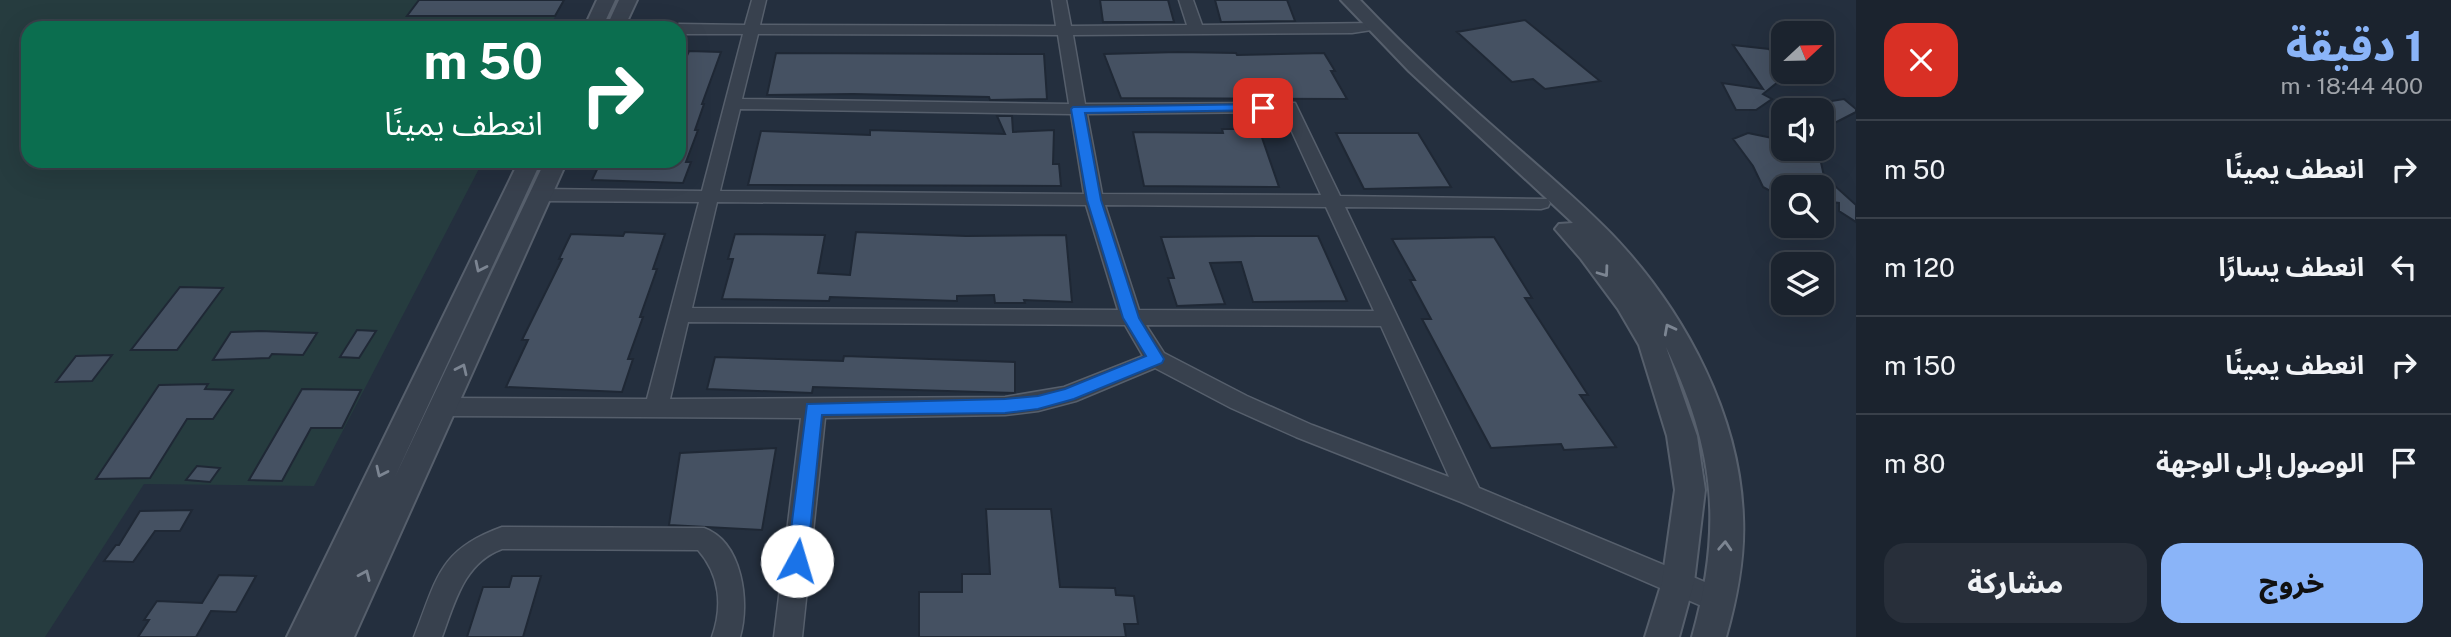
<!DOCTYPE html>
<html lang="ar">
<head>
<meta charset="utf-8">
<style>
	body { margin:0; font-family:"Public Sans","Noto Sans Arabic",sans-serif; background:#282f3a; color:#f1f3f6; direction:rtl; height:100vh; display:flex; flex-direction:column; font-size:26px; white-space:nowrap }
	* { box-sizing:border-box; margin:0 }
	p { font-size:23px; color:#a0a4aa }
	.icon { flex:none; width:38px; height:38px; fill:none; stroke:currentColor; stroke-width:2; stroke-linecap:round; stroke-linejoin:round }
	.map { position:relative; flex:1; overflow:hidden; direction:ltr }
	.drawer { display:flex; flex-direction:column; background:#1b232e; width:595px }
	.drawer>* { flex:none }
	.top-card { position:absolute; left:21px; top:21px; width:665px; height:147px; border-radius:21px; box-shadow:0 7px 28px #0002,0 0 0 2px #39404a; direction:rtl; background:#0b6e4f; color:#fff; overflow:hidden }
	.needle { width:46px; rotate:68deg }
	.fabs { position:absolute; left:1771px; top:21px; display:grid; gap:14px }
	.fabs a { display:grid; place-items:center; width:63px; height:63px; border-radius:14px; background:#1b232e; box-shadow:0 7px 28px #0002,0 0 0 2px #39404a; font-size:35px }
	.pin { position:absolute; display:grid; place-items:center; width:60px; height:60px; color:#fff; margin:-30px; border-radius:14px; box-shadow:0 4px 10px #0006 }
	.me { position:absolute; width:77px; margin:-38px; rotate:6deg; stroke-linejoin:round; filter:drop-shadow(0 0 5px #0008) }
	.turn { display:flex; align-items:center; gap:24px; height:147px; padding:0 28px; font-size:32px }
	.turn .icon { width:91px; height:91px; stroke-width:2.5 }
	.turn b { display:block; font-size:49px; line-height:60px }
	.round { display:grid; place-items:center; flex:none; width:74px; height:74px; border-radius:21px; background:#282f3a }
	.overview { display:flex; align-items:center; justify-content:space-between; height:119px; padding:0 28px }
	h1 { font-size:42px; font-weight:800; line-height:52px; color:#8ab4f8 }
	.action { display:flex; gap:14px; margin-top:auto; padding:14px 28px }
	.action a { flex:1; height:80px; border-radius:21px; background:#8ab4f8; color:#111; font-size:28px; font-weight:800; line-height:80px; text-align:center }
	.action a+a { background:#282f3a; color:#f1f3f6 }
	ul { padding:0; list-style:none }
	li { display:flex; align-items:center; gap:21px; height:98px; padding:0 28px; border-top:2px solid #39404a }
	li div { flex:1 }
	li b { display:block; font-size:26px }
	li em { font-style:normal }
	main { display:flex; flex:1; min-height:0 }
	.map>svg:first-child { display:block }
</style>
</head>
<body>
<main>
<section class="drawer">
<div class="overview"><div><h1>1 دقيقة</h1><p>400 m · 18:44</p></div><a class="round" style="background:#d93025;color:#fff"><svg class="icon" aria-label="close" viewBox="0 0 24 24"><path d="M6 6l12 12M18 6L6 18"/></svg></a></div>
<ul>
<li><svg class="icon" aria-label="right" viewBox="0 0 24 24"><path d="M7 20v-9h11M14 6l5 5-5 5"/></svg><div><b>انعطف يمينًا</b></div><em>50 m</em></li>
<li><svg class="icon" aria-label="left" viewBox="0 0 24 24"><path d="M17 20v-9H6M10 6l-5 5 5 5"/></svg><div><b>انعطف يسارًا</b></div><em>120 m</em></li>
<li><svg class="icon" aria-label="right" viewBox="0 0 24 24"><path d="M7 20v-9h11M14 6l5 5-5 5"/></svg><div><b>انعطف يمينًا</b></div><em>150 m</em></li>
<li><svg class="icon" aria-label="arrive" viewBox="0 0 24 24"><path d="M6 21V4h12l-3 4 3 4H6"/></svg><div><b>الوصول إلى الوجهة</b></div><em>80 m</em></li>
</ul>
<div class="action"><a>خروج</a><a>مشاركة</a></div>
</section>
<div class="map">
<svg width="1856" height="637" viewBox="0 0 1856 637">
	<rect width="100%" height="100%" fill="#242f3e"/>
	<path fill="#263c3f" d="M0,0h564l-15,28h-521v133h455l-169,325 -170,-2 -99,153h-45z"/>
	<path fill="#455162" stroke="#1f2835" stroke-width="2" d="M419,0h145l-9,16h-148z
		M1100,0h68l6,22h-71z
		M1215,0h72l8,21 -74,1z
		M1525,20l75,61 -55,8 -12,-10 -21,3 -55,-50z
		M1733,45l36,4 5,8 9,2v19l-20,16 9,5 -16,11h-20l-14,-27 41,6z
		M689,51l32,1 -19,52h2l-9,26h3l-12,32h5l-8,21 -91,-3 9,-19 78,1v-88z
		M1178,52l58,1 1,2 87,-2 11,18h-4l16,28 -226,-1 -17,-44z
		M776,53l268,1 3,45 -57,1 -1,-3 -136,-3 -86,1z
		M1844,99l12,10v3l-31,16v-26z
		M997,116h15l1,16 41,-2 -1,34h6l2,22 -313,-1 13,-54 109,4v-5l135,4z
		M1222,129h37l20,58 -135,-1 -11,-54 90,1z
		M1336,133h82l33,54 -87,2z
		M1748,133l29,6 6,3v7h35l6,27 32,29v17l-17,-11v-8l-17,-2v-14h-39v11l-20,-11 -10,-21 -20,-27z
		M625,232l40,2 -12,35h4l-17,48h3l-15,42h5l-11,33 -116,-5 22,-47h-6l40,-81h-3l12,-25 52,2z
		M856,232l110,4 100,-1 6,67 -48,-2 1,3h-30l-1,-8 -37,1v5l-127,-4 -1,4 -107,-2 11,-40h-5l7,-25 90,1 -7,38 32,2z
		M1258,236h60l29,65 -94,1 -12,-40 -31,1 15,41 -48,2 -9,-28h6l-13,-41z
		M1494,237l38,61h-7l63,97h-8l36,52 -52,3 -3,-6 -70,4 -69,-129h9l-21,-39h5l-23,-41z
		M180,287l43,1 -46,62h-46z
		M357,330l19,1 -17,27 -19,-1z
		M260,331l26,1 31,1 -14,22 -31,-1 -3,4 -56,2 18,-28z
		M112,355l-20,26 -36,1 20,-26z
		M844,356l171,6v31l-202,-6 -1,6 -105,-4 8,-32 128,4z
		M208,384l-3,5 28,1 -20,29h-26l-37,59 -54,1 63,-94z
		M302,389l59,1 -19,38h-31l-29,53 -33,-1z
		M776,448l-14,82 -93,-5 11,-72z
		M197,466l23,2 -10,14 -24,-2z
		M986,509h65l9,78 55,1 1,7 18,1 4,28h-14l2,13h-207v-45h43v-18h28z
		M192,510l-12,21h-25l-22,31 -29,-1 12,-16h3l21,-34z
		M219,575l37,1 -20,36 -25,-1 -15,26h-58l11,-17h-5l13,-19 45,2z
		M512,576h29l-18,61h-56l16,-50h26z"/>
	<g fill="none" stroke-linecap="round" stroke-linejoin="round">
		<g stroke="#565f6c" stroke-width="3">
			<path id="minor" d="M752,0h14l-6,25 296,1 -4,-26h14l5,26 116,-1 -8,-25h14l9,25 176,-2 3,3 -3,3 -26,4 -279,2 12,69 210,-1 45,93 208,3 2,4 -2,4 -7,2 -196,-2 134,281 250,104 4,9 -4,9 -9,3 -9,-3 -250,-108 -165,-65 -65,-29 -76,-40 -79,33 -38,10 -33,4 -180,3 -23,219h-28l27,-219 -356,-2 -8,-3 -3,-6 3,-6 8,-3 202,1 52,-197 -158,-1 -9,-6 9,-6 161,2 41,-157h-64v-6h-7l7,-4 66,1zM758,34l300,1 11,69 -327,-5zM740,109l331,5 13,80 -364,-3zM1283,112l38,83 -219,-1 -15,-80zM717,202l369,3 32,105 -426,-2zM1105,205l221,2 48,104 -235,-1zM688,322l437,3 18,31 -79,31 -59,10 -335,2zM1146,325l235,1 68,151 -137,-52 -65,-29 -83,-43z
				M502,527l202,1c39,14 46,75 36,109h-28c11,-31 8,-62 -14,-87l-196,-1c-38,14 -47,53 -60,88h-28c23,-58 24,-87 88,-110z"/>
		</g>
		<g stroke="#565f6c" stroke-width="4">
			<path id="tertiary" d="M597,0h18l-13,28h-18z
				M619,0h18l-13,28h-18z
				M1341,0h19c51,54 106,103 162,152 33,29 67,58 97,90 67,73 121,174 124,275 2,40 -6,81 -17,120h-34c31,-109 23,-188 -26,-290l31,89 8,54 -11,92 -15,55h-34l17,-55 13,-92 -8,-54 -28,-91 -21,-36 -37,-50 -26,-30 4,-5 14,-1 -164,-152z
				M519,161h22l-147,318 151,-318h22l-213,476h-67z"/>
		</g>
		<use href="#minor" fill="#38414e" fill-rule="evenodd"/>
		<use href="#tertiary" fill="#38414e" fill-rule="evenodd"/>
	</g>
	<defs><path id="oneway-chevron" d="M-2-3.5L2.5 0L-2 3.5" fill="none" stroke-width="1.6" stroke-linecap="round" stroke-linejoin="round" transform="scale(1.75)"/></defs>
	<g stroke="#7c8592">
		<use href="#oneway-chevron" transform="translate(480 267) rotate(116)"/>
		<use href="#oneway-chevron" transform="translate(1604 272) rotate(54)"/>
		<use href="#oneway-chevron" transform="translate(1669 329) rotate(-118)"/>
		<use href="#oneway-chevron" transform="translate(462 369) rotate(-65)"/>
		<use href="#oneway-chevron" transform="translate(381 472) rotate(115)"/>
		<use href="#oneway-chevron" transform="translate(1725 546) rotate(-87)"/>
		<use href="#oneway-chevron" transform="translate(365 575) rotate(-66)"/>
	</g>
	<path fill="#1a73e8" stroke="#114b97" stroke-width="2" d="M1263,104l6,4 -2,2 -182,3 16,87 38,118 25,41 -2,4 -88,36 -36,10 -33,4 -183,2 -15,146 -3,6 -7,2 -7,-2 -3,-6 20,-157 198,-5 33,-3 27,-7 81,-33 -23,-38 -36,-118 -16,-91 2,-2z"/>
</svg>
<div class="fabs">
<a><svg class="needle" viewBox="-14 -14 28 28"><path d="M0-13l5 13h-10z" fill="#e53935"/><path d="M0 13l5-13h-10z" fill="#a0a4aa"/></svg></a>
<a><svg class="icon" aria-label="sound" viewBox="0 0 24 24"><path d="M4 9h4l5-4v14l-5-4H4zM17 9q2 3 0 6"/></svg></a>
<a><svg class="icon" aria-label="search" viewBox="0 0 24 24"><circle cx="10" cy="10" r="6"/><path d="M15 15l6 6"/></svg></a>
<a><svg class="icon" aria-label="layers" viewBox="0 0 24 24"><path d="M12 4l9 5-9 5-9-5zM3 14l9 5 9-5"/></svg></a>
</div>
<div class="pin" style="left:1263px;top:108px;background:#d93025"><svg class="icon" aria-label="arrive" viewBox="0 0 24 24"><path d="M6 21V4h12l-3 4 3 4H6"/></svg></div>
<svg class="me" style="left:797px;top:561px" viewBox="-20 -20 40 40"><circle r="19" fill="#fff"/><path d="M0-13L10 11 0 6-10 11z" fill="#1a73e8"/></svg>
<div class="top-card">
<div class="turn"><svg class="icon" aria-label="right" viewBox="0 0 24 24"><path d="M7 20v-9h11M14 6l5 5-5 5"/></svg><div><b>50 m</b>انعطف يمينًا</div></div>
</div>
</div>
</main>
</body>
</html>
